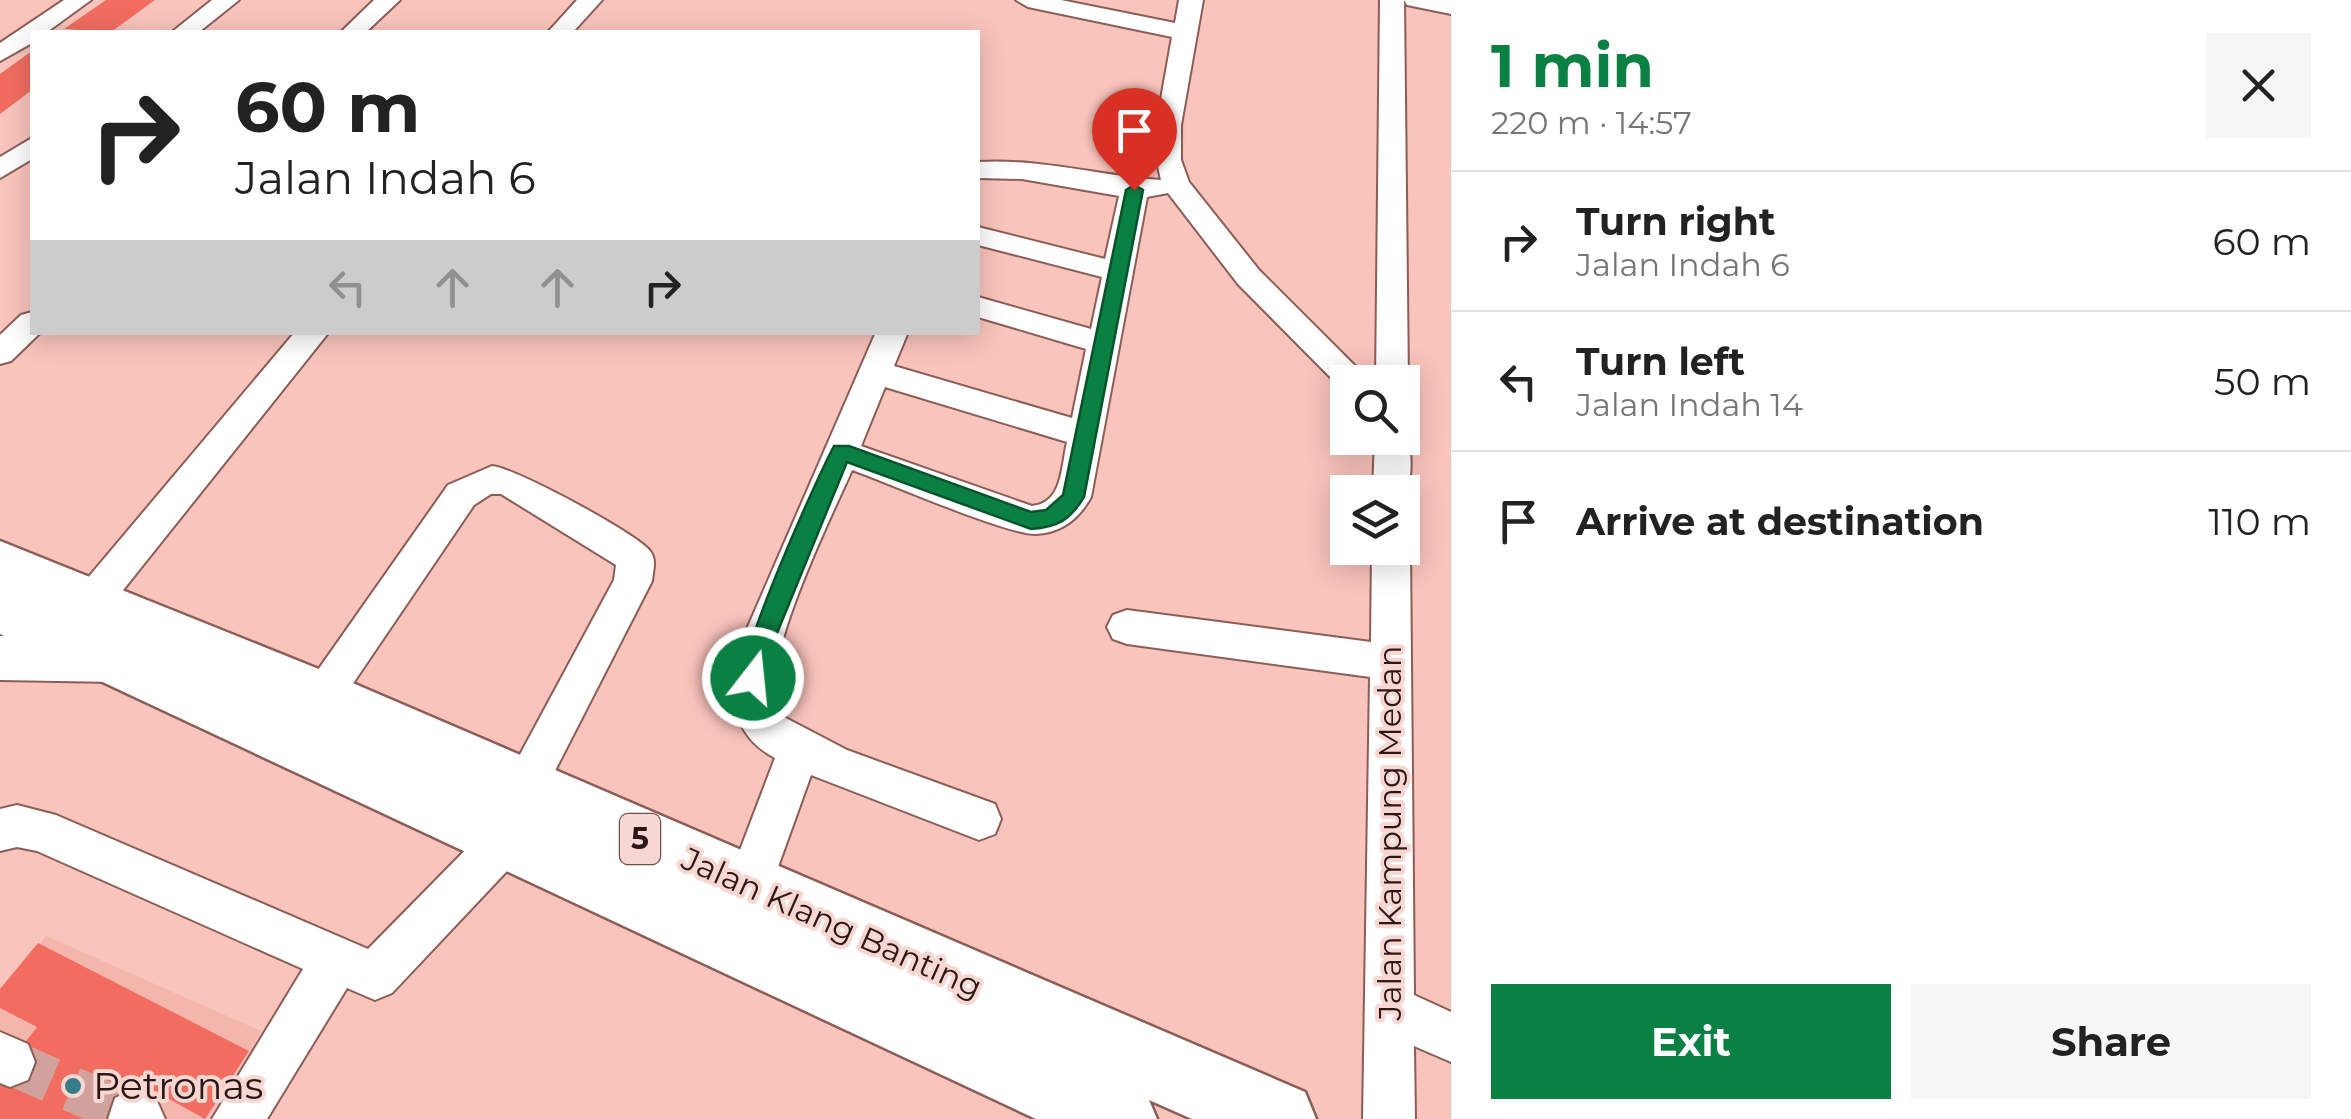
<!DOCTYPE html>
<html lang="en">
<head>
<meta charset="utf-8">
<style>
	body { margin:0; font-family:Montserrat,sans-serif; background:#f6f6f6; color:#222; height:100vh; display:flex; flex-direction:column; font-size:38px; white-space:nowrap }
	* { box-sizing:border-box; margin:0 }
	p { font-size:32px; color:#767676 }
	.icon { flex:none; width:55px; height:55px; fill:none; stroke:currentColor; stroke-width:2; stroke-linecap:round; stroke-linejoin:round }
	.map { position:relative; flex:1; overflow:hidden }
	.panel { display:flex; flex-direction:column; background:#fff; width:900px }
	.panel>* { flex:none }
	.top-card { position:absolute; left:30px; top:30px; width:950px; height:305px; border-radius:0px; box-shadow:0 5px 25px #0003; background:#fff; color:#222; overflow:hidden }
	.buttons { position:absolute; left:1330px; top:365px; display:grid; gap:20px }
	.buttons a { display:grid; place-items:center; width:90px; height:90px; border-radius:0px; background:#fff; box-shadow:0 5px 25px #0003; font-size:50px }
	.pin { position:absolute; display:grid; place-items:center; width:85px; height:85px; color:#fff; margin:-102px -42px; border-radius:50% 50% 50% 0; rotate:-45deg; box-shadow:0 0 10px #0007 }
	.pin .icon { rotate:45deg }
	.me { position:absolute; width:110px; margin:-55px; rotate:16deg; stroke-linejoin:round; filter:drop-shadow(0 0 8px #0008) }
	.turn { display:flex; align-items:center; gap:35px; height:210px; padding:0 40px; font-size:45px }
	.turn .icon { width:130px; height:130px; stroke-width:2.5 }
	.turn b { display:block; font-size:70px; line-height:85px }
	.lanes { display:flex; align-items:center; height:95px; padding:0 40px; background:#0003; justify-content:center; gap:50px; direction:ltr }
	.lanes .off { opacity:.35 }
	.round { display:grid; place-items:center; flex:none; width:105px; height:105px; border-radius:0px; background:#f6f6f6 }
	.head { display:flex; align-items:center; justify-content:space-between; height:170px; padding:0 40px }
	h1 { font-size:60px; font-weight:700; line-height:75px; color:#0b8043 }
	.cta { display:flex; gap:20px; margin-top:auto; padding:20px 40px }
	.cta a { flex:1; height:115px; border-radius:0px; background:#0b8043; color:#fff; font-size:40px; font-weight:700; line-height:115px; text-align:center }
	.cta a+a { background:#f6f6f6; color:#222 }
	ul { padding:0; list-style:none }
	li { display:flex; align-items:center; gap:30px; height:140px; padding:0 40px; border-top:2px solid #e0e0e0 }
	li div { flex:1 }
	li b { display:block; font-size:38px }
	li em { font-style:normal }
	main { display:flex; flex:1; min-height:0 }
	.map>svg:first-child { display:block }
</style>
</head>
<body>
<main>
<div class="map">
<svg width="1451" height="1119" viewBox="0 0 1451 1119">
	<rect width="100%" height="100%" fill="#f9c4bc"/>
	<path fill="#f2b6ad" d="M46,936l215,95 -54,88h-207v-123z"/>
	<path fill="#f26d60" d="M106,0h49l-44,32 -47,-3z
		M32,51v39l-32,24v-40z
		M38,943l211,108 -44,68 -54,-30 -20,30h-131v-44l37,-48 -37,-19v-19z"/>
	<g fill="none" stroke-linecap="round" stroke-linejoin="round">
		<path stroke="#d0a29b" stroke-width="45" stroke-dasharray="45 22" stroke-linecap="butt" d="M10,1062l123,54"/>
		<g stroke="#8b5d56" stroke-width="4">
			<path id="minor" d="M64,0h27l-44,32h-15v11l-32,18v-18z
				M212,0h27l-40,32h-27z
				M374,0h26l-34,32h-25z
				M577,0h25l-29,32h-25z
				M1016,0h45l114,23 4,-23h24l-22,125v35l8,22 70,88 112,112h-23v9l-5,-1 -105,-106 -70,-91 -21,4 -56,300c-12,22 -30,36 -55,37 -29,1 -149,-52 -184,-64 -19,44 -101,206 -72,245l67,35 148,54 6,15 -6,15 -16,6 -168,-65 -46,128 -16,7 -16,-7 -7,-16 49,-129c-50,-27 -45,-72 -32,-120l133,-306h32l-14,34 178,52 14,-69 -108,-32v-20l113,32 11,-52 -124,-32v-18l127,32 14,-63 -97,-17 -44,-1v-16c60,-4 122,14 183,18l-8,-36 19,-107 -144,-30zM885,387l182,55c-6,25 -4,61 -35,64l-171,-60z
				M1380,0h71v14l-44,-9 -3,-5 4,382 -6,9v-9h-26z
				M32,138v21l-32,19v-21z
				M32,312v20h9l-30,29 -11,3v-29l21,-20z
				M295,332h34l-225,282 -14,5 -14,-5 -5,-11 5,-11z
				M1402,428c12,16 11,58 0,74v-10h-29l2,-54h27z
				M492,466c21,1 146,68 158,85 7,9 3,19 2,30l-113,221 -15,6 -15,-6 -7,-14 112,-208 2,-15 -115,-71h-10l-17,11 -139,205 -15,5 -15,-5 -6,-13 149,-212z
				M1402,537l8,11 4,447 37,17v50l-37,-16 1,73h-52l7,-442 -243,-33 -14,-5 -6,-12 6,-12 14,-5 244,32 1,-94h30z
				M17,805l39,10 312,134 124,-126 16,-7 16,7 6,15 -6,15 -132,140 -17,7 -28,-12 -80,131h-55l91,-150 -266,-118 -20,-4 -17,4v-42z
				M0,1032l28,12 7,18 -7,18 -18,7 -10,-4z
				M133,1090l24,11 8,18h-57l7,-21z"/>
		</g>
		<g stroke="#8b5d56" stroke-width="4">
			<path id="major" d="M0,636l114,2 18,6 7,16 -7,16 -18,6 -114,-2z"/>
		</g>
		<g stroke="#8b5d56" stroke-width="5">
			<path id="highway" d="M0,541l341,137 964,414 11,27h-124l-43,-19 8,19h-121l-1036,-485z"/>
		</g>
		<use href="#minor" fill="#fff" fill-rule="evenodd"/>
		<use href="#major" fill="#fff" fill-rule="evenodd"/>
		<use href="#highway" fill="#fff" fill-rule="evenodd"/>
	</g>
	<path fill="#0b8043" stroke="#07532c" stroke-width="2.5" d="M1134,185l9,5 -59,307c-14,23 -26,30 -53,32l-184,-67 -72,176 -14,48h-17c-11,-23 73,-208 90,-240h15l182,66 15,-2 17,-15 63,-305z"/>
	<circle fill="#367d87" stroke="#f8d7d2" stroke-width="4" cx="73" cy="1086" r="10"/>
	<g text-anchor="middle" stroke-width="8" stroke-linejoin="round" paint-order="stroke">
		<rect fill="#f8d7d2" stroke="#68514e" stroke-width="2.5" x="620" y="814" width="40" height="50" rx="8"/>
		<g font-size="30" font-weight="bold" fill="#2b1815">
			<text x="640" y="849">5</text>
		</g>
		<g font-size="32" fill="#2b1815" stroke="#f8d7d2">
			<text transform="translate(1390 833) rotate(-90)" y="11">Jalan Kampung Medan</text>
			<text transform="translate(832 923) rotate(24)" y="11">Jalan Klang Banting</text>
		</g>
		<g font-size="38" fill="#2b1815" stroke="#f8d7d2" text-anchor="start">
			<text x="93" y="1099">Petronas</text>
		</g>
	</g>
</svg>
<div class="buttons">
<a><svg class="icon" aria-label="search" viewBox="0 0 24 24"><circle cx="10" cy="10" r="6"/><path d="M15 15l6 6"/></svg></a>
<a><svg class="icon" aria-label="layers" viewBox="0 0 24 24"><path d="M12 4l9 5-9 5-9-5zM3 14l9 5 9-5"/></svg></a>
</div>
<div class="pin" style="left:1134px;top:190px;background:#d93025"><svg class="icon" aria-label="arrive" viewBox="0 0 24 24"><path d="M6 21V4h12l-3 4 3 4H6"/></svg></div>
<svg class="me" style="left:753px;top:678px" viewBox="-20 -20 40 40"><circle r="17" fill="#0b8043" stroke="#fff" stroke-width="3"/><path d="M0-11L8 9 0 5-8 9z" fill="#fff"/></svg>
<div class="top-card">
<div class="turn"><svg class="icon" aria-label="right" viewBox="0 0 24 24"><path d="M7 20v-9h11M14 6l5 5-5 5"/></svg><div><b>60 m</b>Jalan Indah 6</div></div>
<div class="lanes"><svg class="icon off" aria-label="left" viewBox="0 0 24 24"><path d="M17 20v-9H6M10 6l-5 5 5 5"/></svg><svg class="icon off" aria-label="ahead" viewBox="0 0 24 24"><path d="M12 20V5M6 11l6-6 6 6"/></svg><svg class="icon off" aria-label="ahead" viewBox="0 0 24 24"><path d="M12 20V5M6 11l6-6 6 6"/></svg><svg class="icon" aria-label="right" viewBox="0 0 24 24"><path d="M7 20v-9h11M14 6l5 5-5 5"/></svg></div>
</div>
</div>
<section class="panel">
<div class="head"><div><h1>1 min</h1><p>220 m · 14:57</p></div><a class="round"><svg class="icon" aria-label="close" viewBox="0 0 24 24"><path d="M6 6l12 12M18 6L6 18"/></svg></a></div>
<ul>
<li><svg class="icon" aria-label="right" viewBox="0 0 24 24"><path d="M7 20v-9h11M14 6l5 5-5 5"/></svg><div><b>Turn right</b><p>Jalan Indah 6</p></div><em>60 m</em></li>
<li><svg class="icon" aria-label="left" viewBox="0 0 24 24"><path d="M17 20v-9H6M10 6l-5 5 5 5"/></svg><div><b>Turn left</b><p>Jalan Indah 14</p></div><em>50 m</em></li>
<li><svg class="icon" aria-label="arrive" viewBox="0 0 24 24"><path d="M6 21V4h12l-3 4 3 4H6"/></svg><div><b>Arrive at destination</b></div><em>110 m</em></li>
</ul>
<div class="cta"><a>Exit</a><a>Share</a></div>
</section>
</main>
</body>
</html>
